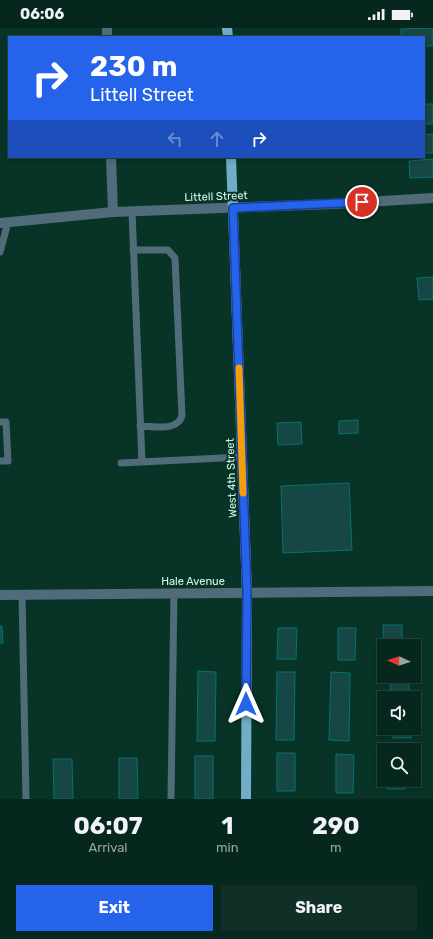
<!DOCTYPE html>
<html lang="en">
<head>
<meta charset="utf-8">
<style>
	body { margin:0; font-family:Rubik,sans-serif; background:#0f2f27; color:#f1f3f6; height:100vh; display:flex; flex-direction:column; font-size:15px; white-space:nowrap }
	* { box-sizing:border-box; margin:0 }
	p { font-size:13px; color:#98a5a4 }
	.icon { flex:none; width:22px; height:22px; fill:none; stroke:currentColor; stroke-width:2; stroke-linecap:round; stroke-linejoin:round }
	.map { position:relative; height:771px; overflow:hidden }
	.details { display:flex; flex-direction:column; background:#06271e; flex:1 }
	.details>* { flex:none }
	.hud { position:absolute; left:8px; top:8px; width:417px; height:122px; border-radius:0px; box-shadow:0 2px 6px #0003,0 0 0 1px #27443c; background:#2563eb; color:#fff; overflow:hidden }
	.needle { width:26px; rotate:273deg }
	.buttons { position:absolute; left:377px; top:611px; display:grid; gap:8px }
	.buttons a { display:grid; place-items:center; width:44px; height:44px; border-radius:0px; background:#06271e; box-shadow:0 2px 6px #0003,0 0 0 1px #27443c; font-size:20px }
	.pin { position:absolute; display:grid; place-items:center; width:34px; height:34px; color:#fff; margin:-17px; border:2px solid #fff; border-radius:50%; box-shadow:0 1px 4px #0007 }
	.me { position:absolute; width:44px; margin:-22px; rotate:0deg; stroke-linejoin:round; filter:drop-shadow(0 0 3px #0008) }
	.turn { display:flex; align-items:center; gap:14px; height:84px; padding:0 16px; font-size:18px }
	.turn .icon { width:52px; height:52px; stroke-width:2.5 }
	.turn b { display:block; font-size:28px; line-height:34px }
	.lanes { display:flex; align-items:center; height:38px; padding:0 16px; background:#0003; justify-content:center; gap:20px; direction:ltr }
	.lanes .off { opacity:.35 }
	.eta { display:flex; justify-content:space-evenly; align-items:center; height:68px; text-align:center }
	.eta b { font-size:24px; font-weight:700; line-height:28px }
	.cta { display:flex; gap:8px; margin-top:auto; padding:8px 16px }
	.cta a { flex:1; height:46px; border-radius:0px; background:#2563eb; color:#fff; font-size:16px; font-weight:700; line-height:46px; text-align:center }
	.cta a+a { background:#0f2f27; color:#f1f3f6 }
	.status { display:flex; justify-content:space-between; align-items:center; height:28px; padding:0 20px; background:#06271e; direction:ltr }
	.status svg { height:11px; fill:currentColor }
	.map>svg:first-child { display:block }
</style>
</head>
<body>
<div class="status"><b>06:06</b><svg viewBox="0 0 49 12"><path d="M0 12V9h3v3zM5 12V6h3v6zM10 12V3h3v9zM15 12V0h3v12zM26 1h20v11H26zM47 4h2v5h-2z"/></svg></div>
<div class="map">
<svg width="433" height="771" viewBox="0 0 433 771">
	<rect width="100%" height="100%" fill="#083428"/>
	<path fill="#164744" stroke="#02746f" d="M433,0v18h-9v-9h-23v-8z
		M424,76h9v20h-9z
		M433,106v19h-9v-18z
		M433,131v18l-23,1 -1,-17z
		M433,249v22l-14,1 -2,-22z
		M358,392v13l-19,1v-13z
		M301,394l1,22 -24,1 -1,-22z
		M349,455l3,67 -69,3 -2,-67z
		M383,597h19v21h-18v12z
		M0,598h2l1,17h-3z
		M278,600h19l-1,31h-19z
		M338,600h18l-1,32h-17z
		M198,643l18,1 -1,69h-18z
		M277,644h18l-1,68h-18z
		M331,644l19,1 -1,68 -20,-1z
		M390,648h19v22h-18z
		M392,700h18l1,10h-18z
		M277,725h18v38h-18z
		M336,726l18,1 -1,38h-17z
		M195,728h18v43h-18z
		M119,730h18l1,41h-19z
		M53,731h19l1,40h-19z
		M387,752h18v9h-18z"/>
	<g fill="none" stroke-linecap="round" stroke-linejoin="round">
		<path stroke="#506c7a" stroke-width="7" d="M132,183l10,251
			M133,222h35l7,8 7,158c-5,16 -28,10 -42,10
			M0,224l8,-30
			M0,394h6l2,39h-8
			M121,435l121,-6
			M22,567l4,204
			M171,771l3,-207"/>
		<path stroke="#506c7a" stroke-width="10" d="M107,0v9
			M111,129l2,55
			M0,195l113,-11 220,-8 100,-6
			M0,567l433,-4"/>
		<path stroke="#71acc8" stroke-width="10" d="M227,0l1,9
			M231,129l16,436 -1,206"/>
	</g>
	<g fill="none" stroke-linecap="round" stroke-linejoin="round">
		<g stroke="#184099" stroke-width="10">
			<path id="route" d="M246,676l1,-111 -14,-385 129,-6"/>
		</g>
		<use href="#route" stroke="#2563eb" stroke-width="7"/>
		<path stroke="#f59e0b" stroke-width="7" d="M239,340l4,125"/>
	</g>
	<g text-anchor="middle" stroke-width="4" stroke-linejoin="round" paint-order="stroke">
		<g font-size="11" fill="#d5faeb" stroke="#083428">
			<text transform="translate(216 168) rotate(-2)" y="4">Littell Street</text>
			<text transform="translate(231 450) rotate(-92)" y="4">West 4th Street</text>
			<text x="193" y="557">Hale Avenue</text>
		</g>
	</g>
</svg>
<div class="buttons">
<a><svg class="needle" viewBox="-14 -14 28 28"><path d="M0-13l5 13h-10z" fill="#e53935"/><path d="M0 13l5-13h-10z" fill="#98a5a4"/></svg></a>
<a><svg class="icon" aria-label="sound" viewBox="0 0 24 24"><path d="M4 9h4l5-4v14l-5-4H4zM17 9q2 3 0 6"/></svg></a>
<a><svg class="icon" aria-label="search" viewBox="0 0 24 24"><circle cx="10" cy="10" r="6"/><path d="M15 15l6 6"/></svg></a>
</div>
<div class="pin" style="left:362px;top:174px;background:#d93025"><svg class="icon" aria-label="arrive" viewBox="0 0 24 24"><path d="M6 21V4h12l-3 4 3 4H6"/></svg></div>
<svg class="me" style="left:246px;top:676px" viewBox="-20 -20 40 40"><path d="M0-17L14 15 0 8-14 15z" fill="#2563eb" stroke="#fff" stroke-width="4"/></svg>
<div class="hud">
<div class="turn"><svg class="icon" aria-label="right" viewBox="0 0 24 24"><path d="M7 20v-9h11M14 6l5 5-5 5"/></svg><div><b>230 m</b>Littell Street</div></div>
<div class="lanes"><svg class="icon off" aria-label="left" viewBox="0 0 24 24"><path d="M17 20v-9H6M10 6l-5 5 5 5"/></svg><svg class="icon off" aria-label="ahead" viewBox="0 0 24 24"><path d="M12 20V5M6 11l6-6 6 6"/></svg><svg class="icon" aria-label="right" viewBox="0 0 24 24"><path d="M7 20v-9h11M14 6l5 5-5 5"/></svg></div>
</div>
</div>
<section class="details">
<div class="eta">
<div><b>06:07</b><p>Arrival</p></div>
<div><b>1</b><p>min</p></div>
<div><b>290</b><p>m</p></div>
</div>
<div class="cta"><a>Exit</a><a>Share</a></div>
</section>
</body>
</html>
